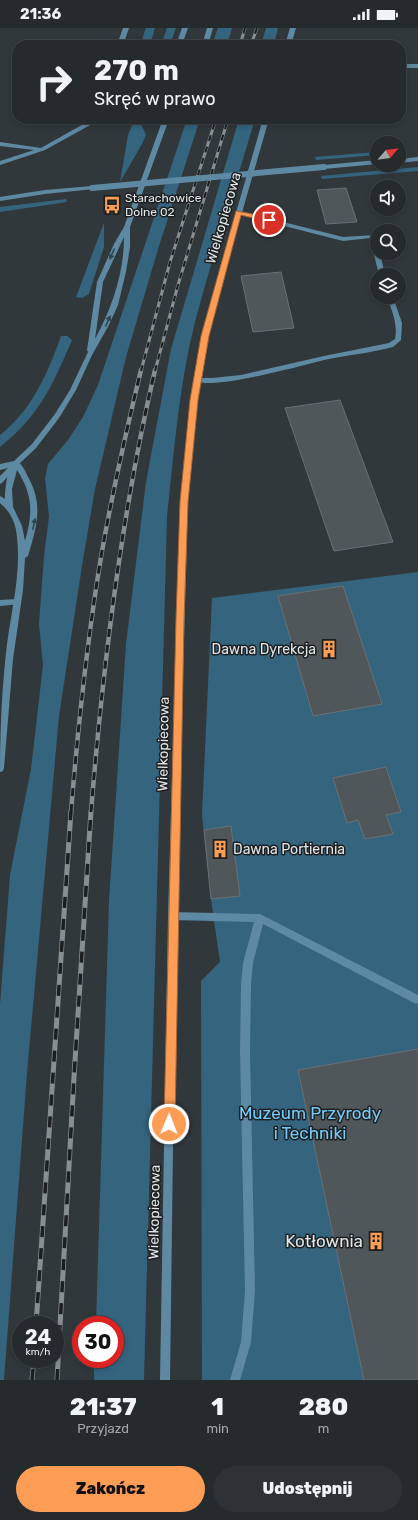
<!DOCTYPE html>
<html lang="pl">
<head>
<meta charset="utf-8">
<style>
	body { margin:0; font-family:Rubik,sans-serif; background:#2d3235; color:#f1f3f6; height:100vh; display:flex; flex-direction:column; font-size:15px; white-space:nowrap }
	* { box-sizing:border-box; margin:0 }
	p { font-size:13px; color:#a3a7aa }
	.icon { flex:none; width:22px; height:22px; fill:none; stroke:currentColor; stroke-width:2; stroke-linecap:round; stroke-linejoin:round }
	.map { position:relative; height:1352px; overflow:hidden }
	.side { display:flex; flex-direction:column; background:#252a2d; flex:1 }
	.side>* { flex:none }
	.hud { position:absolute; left:12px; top:12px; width:394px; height:84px; border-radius:16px; box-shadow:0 2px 6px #0003,0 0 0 1px #424649; background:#252a2d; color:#f1f3f6; overflow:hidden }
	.needle { width:26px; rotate:61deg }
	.controls { position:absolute; left:370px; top:108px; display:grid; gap:8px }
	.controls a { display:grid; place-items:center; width:36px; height:36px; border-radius:50%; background:#252a2d; box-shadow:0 2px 6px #0003,0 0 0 1px #424649; font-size:20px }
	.speed { position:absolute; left:12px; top:1288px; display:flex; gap:8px; font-size:20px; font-weight:700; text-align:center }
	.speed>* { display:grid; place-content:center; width:52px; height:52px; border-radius:50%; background:#252a2d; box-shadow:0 2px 6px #0003,0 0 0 1px #424649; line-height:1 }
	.speed small { font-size:10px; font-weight:400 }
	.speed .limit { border:6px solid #d22; background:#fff; color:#111 }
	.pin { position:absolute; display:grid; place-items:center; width:34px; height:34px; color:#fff; margin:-17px; border:2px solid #fff; border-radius:50%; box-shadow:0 1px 4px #0007 }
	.me { position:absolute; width:44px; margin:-22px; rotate:1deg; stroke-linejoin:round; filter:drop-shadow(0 0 3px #0008) }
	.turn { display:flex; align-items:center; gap:14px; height:84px; padding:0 16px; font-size:18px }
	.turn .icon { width:52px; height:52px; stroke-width:2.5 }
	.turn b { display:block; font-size:28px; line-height:34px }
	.eta { display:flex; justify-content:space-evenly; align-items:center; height:68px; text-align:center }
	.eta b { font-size:24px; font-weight:800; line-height:28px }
	.primary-button { display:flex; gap:8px; margin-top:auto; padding:8px 16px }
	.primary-button a { flex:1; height:46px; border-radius:24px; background:#fd9d55; color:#111; font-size:16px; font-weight:800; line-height:46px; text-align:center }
	.primary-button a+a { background:#2d3235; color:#f1f3f6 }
	.status { display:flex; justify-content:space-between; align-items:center; height:28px; padding:0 20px; background:#252a2d; direction:ltr }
	.status svg { height:11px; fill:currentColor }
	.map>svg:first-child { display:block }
</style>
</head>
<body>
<div class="status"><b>21:36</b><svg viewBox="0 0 49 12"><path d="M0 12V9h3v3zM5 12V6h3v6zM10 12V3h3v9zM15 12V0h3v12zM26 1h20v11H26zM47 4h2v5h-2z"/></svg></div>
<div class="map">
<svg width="418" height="1352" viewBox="0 0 418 1352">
	<rect width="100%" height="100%" fill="#31383c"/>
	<path fill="#35647f" d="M146,0h9l-5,17h-10z
		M167,0h9l-6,17h-9z
		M218,0h14l-5,17h-15z
		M266,0h12l-4,17h-13z
		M187,91h13l-41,127 -33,111 -31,132 -13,77 -23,150 -32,357 -23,307h-4v-376l10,-129 21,-106 12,-104 -4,-41 5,-68 5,-39 -4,-39 3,-14 20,-24 15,-23 15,-32z
		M239,91h16c-20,68 -42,135 -60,203 -16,63 -21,130 -28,194l-23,864h-50v-21h21v-34h-19l13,-424 17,-257 20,-162 25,-133z
		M134,93l8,5 4,9 -4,9 -22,38 8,-47z
		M377,124v3l-61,5 -1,-3z
		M418,139v4l-96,8 -1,-3z
		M66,171l1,3 -67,10v-5z
		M104,195v24l-15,47 -7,4 -6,-1z
		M61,308h6l5,4c-20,46 -32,75 -72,107v-12c32,-25 48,-62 61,-99z
		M418,544v808h-216l-1,-399 19,-19 -9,-63 -9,-84 10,-217z"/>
	<path fill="#50575b" stroke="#697075" d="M346,160l11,34 -31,2 -9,-34z
		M281,244l13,56 -41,4 -12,-56z
		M340,372l53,142 -59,9 -49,-143z
		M343,558l39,118 -69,12 -35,-120z
		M386,739l15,45 -15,3 7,19 -28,5 -7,-19 -11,3 -14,-45z
		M231,798l9,70 -29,3 -7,-69z
		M418,1021v331h-54l-66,-310z"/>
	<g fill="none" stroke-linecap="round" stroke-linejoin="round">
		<path fill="#5e89a3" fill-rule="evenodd" d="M123,0h6l-6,17h-6z
			M401,36h17v4h-17z
			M88,91h6l-2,5 -47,26 -45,15v-4l34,-11 -34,-4v-4l41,6 46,-26z
			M239,183l104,26 32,-2 2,5v13h3l5,22h-6l-9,-37 -27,3 -106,-27v-2z
			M387,269h6l9,26 -1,17 -8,7c-22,6 -46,8 -69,13 -20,5 -117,32 -130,20l3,-2h15l29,-3 83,-19 65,-13 6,-4c3,-15 -3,-28 -8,-42z
			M17,571l4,3 -1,2 -20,2v-6z
			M172,884l88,2 158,81v8l-2,1 -153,-80 -10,39 -2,22 -1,66 5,240 -4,51 -11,38h-10l11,-38 4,-51 -5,-240 1,-66 2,-22 11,-41 -82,-2 -3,-1 -1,-3 1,-3z"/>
		<path fill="#5e89a3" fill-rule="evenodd" d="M290,0h6l-5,17h-6z
			M263,91h6l-43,149 -18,68 -11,64 -9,102 -12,414 -6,464h-10l8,-464 12,-414 11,-102 11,-64 18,-68z
			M16,432c5,3 9,10 11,15 17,29 10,51 1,81l-3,2 -2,32 -10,69 -9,109 -1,3 -3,1c0,-43 2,-86 7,-128 5,-36 14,-71 10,-107 -1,-13 -6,-25 -17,-34v-7l5,3c0,-9 2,-34 11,-39zM17,442c16,25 16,43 8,71l-3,-15 -9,-19 -1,-18z"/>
		<path fill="#5e89a3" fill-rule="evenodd" d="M182,0h6l-6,17h-6z
			M207,0h6l-5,17h-6z
			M163,91h6l-39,108v20l-4,25 -8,33 -9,20 -17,30 -16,35 -17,28 -23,30 -18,17 -16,18 -2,1v-8l8,-8 -8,2v-6l14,-3 18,-17 23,-30 15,-24 18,-38 -1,-2 10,-68 17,-38 10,-17zM124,209c0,36 -12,71 -29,102l8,-57z
			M418,129v4l-19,2v-4z
			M377,132v4l-53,5 -3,-2 3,-2z
			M92,158l3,2 -1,1 -49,5 -45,7v-4l45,-7z"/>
		<g stroke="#888e91" stroke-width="3">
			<path id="rail-far2" d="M240,17l5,-17
				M251,17l6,-17
				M141,343l29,-109 46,-143
				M155,343l23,-86 50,-166"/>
		</g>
		<g stroke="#888e91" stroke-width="4.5">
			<path id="rail-far1" d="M71,784c7,-85 16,-171 30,-255 11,-63 25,-125 40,-187
				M91,784c12,-148 30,-297 64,-442"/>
		</g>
		<g stroke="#888e91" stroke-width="5">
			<path id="rail" d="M36,1297l35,-514
				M32,1352l2,-21
				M57,1352l17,-303 17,-266"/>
		</g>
		<use href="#rail-far2" stroke="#1c1f20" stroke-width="2" stroke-dasharray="6" stroke-linecap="butt"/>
		<use href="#rail-far1" stroke="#1c1f20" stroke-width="3" stroke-dasharray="8" stroke-linecap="butt"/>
		<use href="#rail" stroke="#1c1f20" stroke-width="3.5" stroke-dasharray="11" stroke-linecap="butt"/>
		<path stroke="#5e89a3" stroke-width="6" d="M92,160l232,-21"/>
	</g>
	<defs><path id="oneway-solid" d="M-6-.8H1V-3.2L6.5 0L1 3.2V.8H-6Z"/></defs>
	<g fill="#33444e">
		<use href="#oneway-solid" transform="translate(112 226) rotate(114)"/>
		<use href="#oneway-solid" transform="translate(108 293) rotate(-66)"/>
		<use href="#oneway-solid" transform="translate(34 496) rotate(-78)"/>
	</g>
	<path fill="#fd9d55" stroke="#a46637" d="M236,183l33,6 4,3 -4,2 -28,-7 -32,121 -11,64 -10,102 -4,117 -9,505 -2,4 -4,2 -4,-2 -1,-4 12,-505 4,-117 10,-102 11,-64z"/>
	<defs>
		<g id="bus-bare" transform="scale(1.38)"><path d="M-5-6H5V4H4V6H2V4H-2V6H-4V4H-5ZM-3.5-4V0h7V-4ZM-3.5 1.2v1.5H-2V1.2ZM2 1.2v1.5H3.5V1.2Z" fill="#fd9d55" stroke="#1c1f20" stroke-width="2.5" paint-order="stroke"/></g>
		<g id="building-bare" transform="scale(1.38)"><path d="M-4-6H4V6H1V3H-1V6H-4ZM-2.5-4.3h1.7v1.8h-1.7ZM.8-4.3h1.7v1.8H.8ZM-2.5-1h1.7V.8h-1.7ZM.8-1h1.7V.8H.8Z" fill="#fd9d55" stroke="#1c1f20" stroke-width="2.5" paint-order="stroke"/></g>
	</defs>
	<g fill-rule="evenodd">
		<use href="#bus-bare" x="112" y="177"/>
		<use href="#building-bare" x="329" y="621"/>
		<use href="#building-bare" x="220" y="821"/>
		<use href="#building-bare" x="376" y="1213"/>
	</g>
	<g text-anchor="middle" stroke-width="3" stroke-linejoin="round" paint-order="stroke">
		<g font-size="12" fill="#e2e6e8" stroke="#1c1f20" text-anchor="start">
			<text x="125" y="174">Starachowice<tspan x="125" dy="14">Dolne 02</tspan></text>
		</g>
		<g font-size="14" fill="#e2e6e8" stroke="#1c1f20">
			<text transform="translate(223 190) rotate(-74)" y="5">Wielkopiecowa</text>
			<text transform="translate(163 716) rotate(-89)" y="5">Wielkopiecowa</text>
			<text transform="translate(154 1184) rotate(-89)" y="5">Wielkopiecowa</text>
		</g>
		<g font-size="14" fill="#e2e6e8" stroke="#1c1f20" text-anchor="end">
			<text x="316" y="626">Dawna Dyrekcja</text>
			<text x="233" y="826" text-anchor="start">Dawna Portiernia</text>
		</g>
		<g font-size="17" fill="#77cbfb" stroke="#1c1f20">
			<text x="310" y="1091">Muzeum Przyrody<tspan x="310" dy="20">i Techniki</tspan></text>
		</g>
		<g font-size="17" fill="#e2e6e8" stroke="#1c1f20" text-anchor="end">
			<text x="363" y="1219">Kotłownia</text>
		</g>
	</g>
</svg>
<div class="controls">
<a><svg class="needle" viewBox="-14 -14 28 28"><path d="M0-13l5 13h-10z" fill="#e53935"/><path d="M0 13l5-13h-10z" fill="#a3a7aa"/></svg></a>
<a><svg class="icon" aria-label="sound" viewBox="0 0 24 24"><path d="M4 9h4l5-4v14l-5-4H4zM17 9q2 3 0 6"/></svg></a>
<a><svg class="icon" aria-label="search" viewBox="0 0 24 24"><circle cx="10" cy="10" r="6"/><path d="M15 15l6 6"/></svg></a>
<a><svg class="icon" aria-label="layers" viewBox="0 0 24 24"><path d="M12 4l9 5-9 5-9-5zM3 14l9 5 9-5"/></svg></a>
</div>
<div class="speed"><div>24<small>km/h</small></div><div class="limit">30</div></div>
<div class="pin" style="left:269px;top:192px;background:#d93025"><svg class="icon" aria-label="arrive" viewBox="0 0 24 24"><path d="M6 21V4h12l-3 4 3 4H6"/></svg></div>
<svg class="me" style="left:169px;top:1096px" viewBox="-20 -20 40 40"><circle r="17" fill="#fd9d55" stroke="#fff" stroke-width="3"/><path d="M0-11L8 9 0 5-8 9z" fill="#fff"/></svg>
<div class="hud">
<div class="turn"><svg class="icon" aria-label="right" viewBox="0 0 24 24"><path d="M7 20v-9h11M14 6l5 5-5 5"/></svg><div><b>270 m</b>Skręć w prawo</div></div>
</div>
</div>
<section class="side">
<div class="eta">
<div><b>21:37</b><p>Przyjazd</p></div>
<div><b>1</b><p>min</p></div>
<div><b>280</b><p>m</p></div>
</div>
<div class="primary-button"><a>Zakończ</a><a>Udostępnij</a></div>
</section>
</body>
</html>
